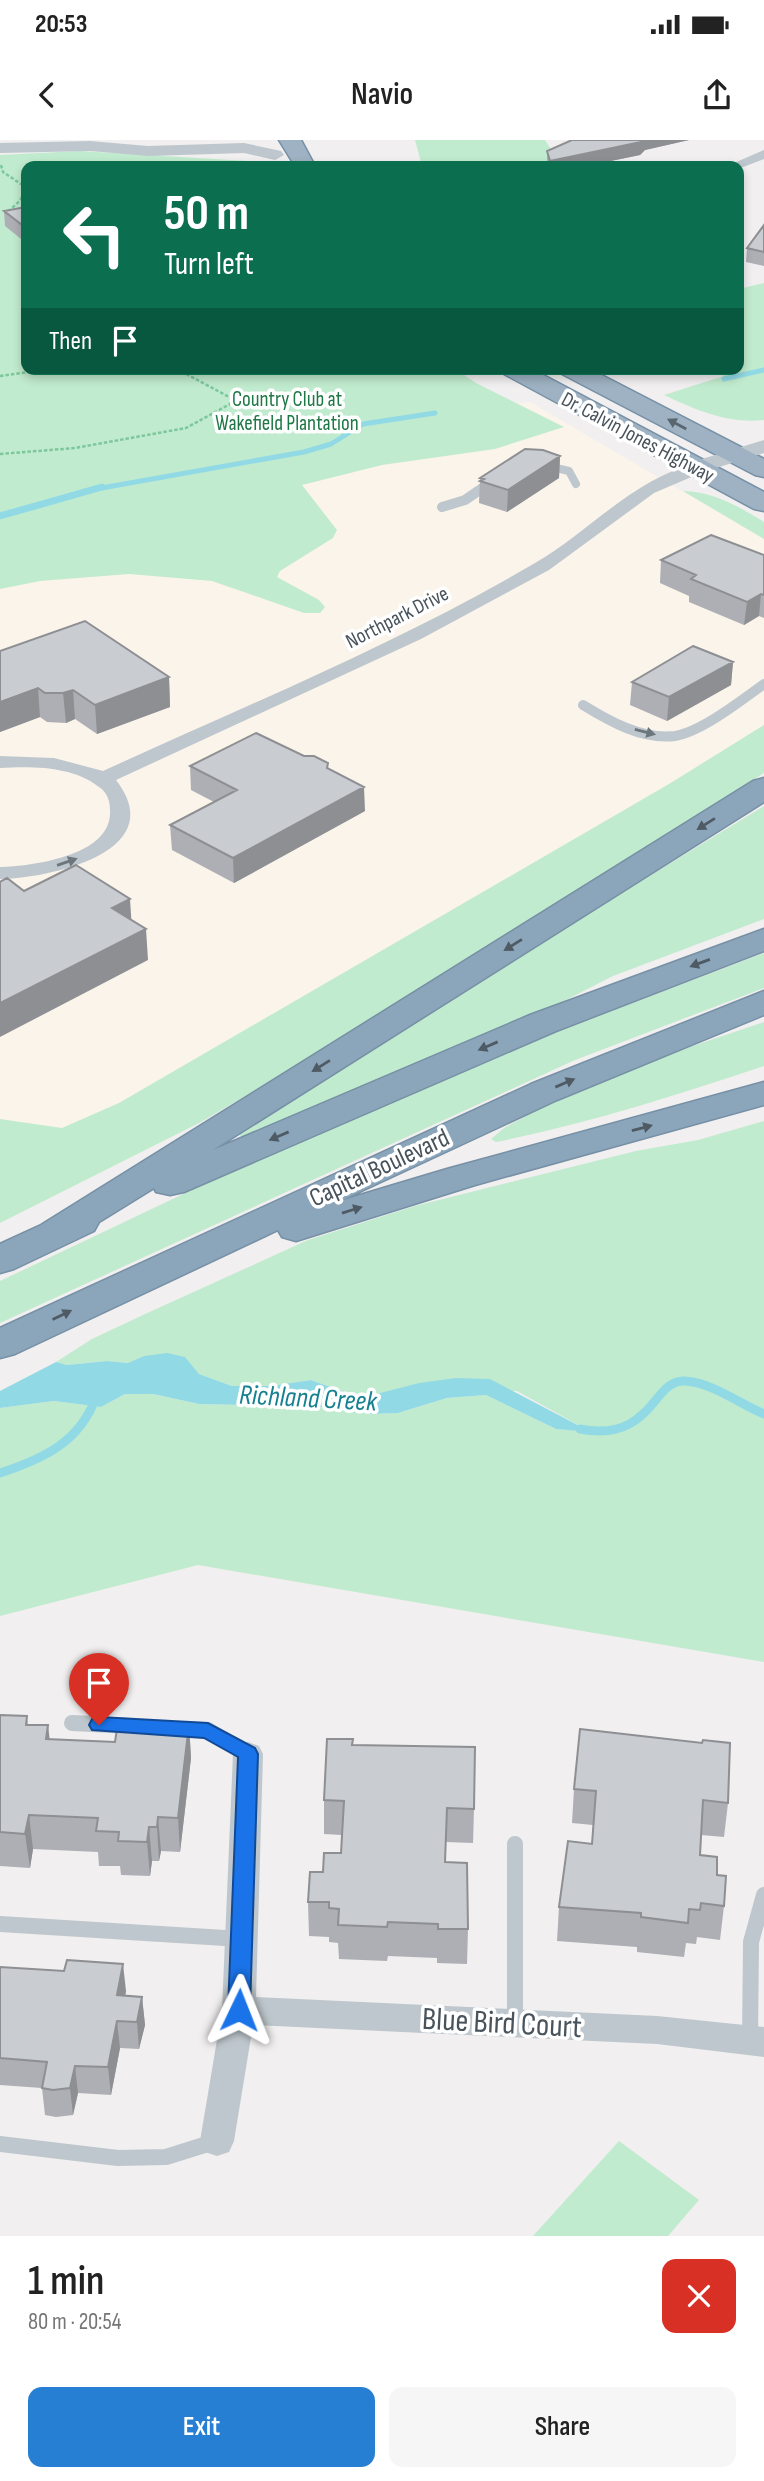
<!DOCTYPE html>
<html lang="en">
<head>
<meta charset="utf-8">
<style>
	body { margin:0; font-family:"Sofia Sans Condensed",sans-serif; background:#f6f6f6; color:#222; height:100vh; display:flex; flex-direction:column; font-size:26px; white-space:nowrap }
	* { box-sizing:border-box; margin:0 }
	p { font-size:23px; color:#767676 }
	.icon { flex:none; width:38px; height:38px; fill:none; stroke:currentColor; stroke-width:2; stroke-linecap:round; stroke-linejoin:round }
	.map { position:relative; height:2096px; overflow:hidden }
	.drawer { display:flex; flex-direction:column; background:#fff; flex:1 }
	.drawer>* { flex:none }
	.guide { position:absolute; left:21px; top:21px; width:723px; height:214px; border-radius:14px; box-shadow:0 4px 10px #0003; background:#0b6e4f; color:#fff; overflow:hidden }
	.pin { position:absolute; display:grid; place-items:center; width:60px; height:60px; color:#fff; margin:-72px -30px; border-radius:50% 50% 50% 0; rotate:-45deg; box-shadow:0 0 7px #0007 }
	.pin .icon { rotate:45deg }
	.me { position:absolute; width:77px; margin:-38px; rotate:2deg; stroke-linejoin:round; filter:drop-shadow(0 0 5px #0008) }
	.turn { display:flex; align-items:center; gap:24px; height:147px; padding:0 28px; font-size:32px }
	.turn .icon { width:91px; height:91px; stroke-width:2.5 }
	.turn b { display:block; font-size:49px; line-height:60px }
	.then { display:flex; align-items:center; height:66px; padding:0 28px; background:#0003; gap:14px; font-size:26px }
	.round { display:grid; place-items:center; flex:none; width:74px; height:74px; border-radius:14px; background:#f6f6f6 }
	.headline { display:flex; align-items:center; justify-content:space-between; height:119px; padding:0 28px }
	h1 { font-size:42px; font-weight:600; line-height:52px }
	.primary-button { display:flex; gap:14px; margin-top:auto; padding:14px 28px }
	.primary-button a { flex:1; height:80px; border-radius:14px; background:#277fd3; color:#fff; font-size:28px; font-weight:600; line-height:80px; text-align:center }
	.primary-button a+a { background:#f6f6f6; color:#222 }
	.status { display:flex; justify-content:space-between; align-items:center; height:49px; padding:0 35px; background:#fff; direction:ltr }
	.status svg { height:19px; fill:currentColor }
	header { display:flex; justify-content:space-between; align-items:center; height:91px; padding:0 28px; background:#fff; font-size:32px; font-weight:600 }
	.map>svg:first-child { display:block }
</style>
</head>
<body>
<div class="status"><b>20:53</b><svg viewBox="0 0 49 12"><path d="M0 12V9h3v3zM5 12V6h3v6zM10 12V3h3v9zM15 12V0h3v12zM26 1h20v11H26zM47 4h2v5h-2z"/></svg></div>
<header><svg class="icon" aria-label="back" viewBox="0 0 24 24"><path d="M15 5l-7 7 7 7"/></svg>Navio<svg class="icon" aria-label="share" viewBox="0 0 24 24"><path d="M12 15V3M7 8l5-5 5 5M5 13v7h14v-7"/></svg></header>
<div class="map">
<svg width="764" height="2096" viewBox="0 0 764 2096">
	<rect width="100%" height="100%" fill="#f1efef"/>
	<path fill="#fbf4ea" d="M530,262l234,137v186l-95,59 -550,319 -119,53v-640l392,-99z"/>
	<path fill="#c1ebce" d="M415,0h130l17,26h-140z
		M80,11l168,10 2,5h-224v203h429l21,14 88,44 -69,22 -113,16 -80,20 35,45 -4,8 -53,33 -3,6 42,23 6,7 -5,6h-16l-92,-32 -83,-7 -89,7 -40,8v-434z
		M764,143v137c-36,4 -68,-10 -100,-25l60,-19 -15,-7h29l1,-80z
		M683,351c31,1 55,15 81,31v17z
		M764,585v48l-204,131 -62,35 -148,95 -149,88 -201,101v-104l62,9 57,-25 550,-319z
		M764,666v113l-151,57 -49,25 -322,136 -9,-7z
		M764,813v35l-189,72 -575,263v-42l236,-112 325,-139z
		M764,882v44c-88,29 -177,58 -268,76l-5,-3 13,-11 39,-21 123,-52z
		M764,981v541l-566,-97 -198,51v-208l54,-7 47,6 24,-13h28l46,10 125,3 48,7 26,-1 49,-15 39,-3 70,34 33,2 -72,-40 -128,1 -28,6 -50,-18 -41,6h-38l-33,-12 -15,-17 -40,-1 -15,7 -22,-2 -40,4 -11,-3 36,-23 51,-24 165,-75 107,-34 221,-55 62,-11z
		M619,2001l80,59 -31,36h-135z"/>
	<path fill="#91dae5" d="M167,1213l18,4 14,17 33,12h38l41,-6 50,18 58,-15 37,-5 34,1 101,53 -35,-3 -70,-34 -39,3 -49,15 -26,1 -48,-7 -125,-3 -46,-10h-28l-24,13 -47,-6 -54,7v-17l56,-29 11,3 40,-4 21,2 16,-7z"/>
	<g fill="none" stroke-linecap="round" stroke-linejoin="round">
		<path stroke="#91dae5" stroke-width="5" d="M724,239l40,-9
			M96,349l208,-37 27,-8 32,-20 72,-11"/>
		<path stroke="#91dae5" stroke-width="7" d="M0,376l102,-29"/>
		<path stroke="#91dae5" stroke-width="9" d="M580,1289c73,14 72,-50 105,-48 28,2 53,22 79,33
			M0,1333c43,-14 80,-31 96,-76"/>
		<g stroke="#7690a6" stroke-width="3">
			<path id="trunk" d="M279,0h22l14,26h-20z
				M501,229h31l232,123v19l-10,-2 -250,-135z
				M559,229h31l174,90v18l-9,-2 -193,-101z"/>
		</g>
		<g stroke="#7690a6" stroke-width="3">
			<path id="motorway" d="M764,638v24l-551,348 317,-135 234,-86v22l-208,80 -372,161 -14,3 -14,-3 -2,-4 -55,34 -5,9 -80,38 -14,4v-29l41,-19 712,-444z
				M764,851v24l-207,85 -217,101 107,-32 317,-87v23l-289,80 -179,56 -14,-4 -4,-7 -263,124 -15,4v-30l531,-244z"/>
		</g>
		<path stroke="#7cc79c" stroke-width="2.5" stroke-dasharray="3.5 2" stroke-linecap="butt" d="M1,25l2,7 21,14c2,13 -9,18 -17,27
			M0,236l50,-7
			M0,314l75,-6 111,-20 44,-24 1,-6 -54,-29"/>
		<path stroke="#bec7cd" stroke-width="8" d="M543,325l26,6 7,13
			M481,349l10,-7"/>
		<path stroke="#bec7cd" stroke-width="10" d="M442,367l23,-7 19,-13
			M583,565c26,16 59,35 92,31 26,-4 67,-36 89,-52"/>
		<path stroke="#bec7cd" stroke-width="16" d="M72,1583l59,3
			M174,1589l34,1 40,24
			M515,1704v179
			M0,1784l241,15
			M750,1900l1,-98 13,-47
			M0,2004l118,14 48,-1 51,-16"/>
		<path fill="#bec7cd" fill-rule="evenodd" d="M764,10v9l-26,10v-3h-11z
			M697,323l8,5 -2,4 -49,21 -105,77 -128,69 -305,141c56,72 -67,98 -116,99v-12c32,-1 113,-11 110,-57 0,-9 -3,-18 -11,-23 -26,-21 -67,-21 -99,-19v-12l54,2 49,13c144,-66 294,-127 432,-208 55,-32 98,-84 162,-100z
			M248,1602l11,4 4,8 -7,243 401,19 107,11v30l-107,-13 -404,-19 -19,116 -5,11 -12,4 -12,-4 -5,-11 22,-131 11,-256 4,-8z"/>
		<path fill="#bec7cd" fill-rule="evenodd" d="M90,1l58,5 96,-3 37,8 3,4 -9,5 -31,-7 -96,3 -58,-5 -90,2v-10z
			M764,300v13l-67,21 -8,-1 -3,-5 3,-5z"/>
		<use href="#trunk" fill="#9eb2c3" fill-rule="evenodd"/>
		<use href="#motorway" fill="#8ba5ba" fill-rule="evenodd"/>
	</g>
	<path fill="#adafb4" d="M572,0h117l-44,10 -5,5 -54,11h-39v-15z
		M26,67v36l-21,-17 -1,-15z
		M764,85v41l-18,-4 1,-14z
		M560,316l-1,22 -52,34 -28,-9 1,-25z
		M764,415v63l-5,-2 -15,9 -55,-23v-6l-29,-13 1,-23z
		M0,511l169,26 1,30 -73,27 -22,-15 -9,4 -19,-1 -7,-5 -40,15z
		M733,522l-2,23 -64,36 -37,-16 2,-23z
		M304,616l24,7v6l37,42 -131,72 -62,-33 -2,-25 44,-23 -23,-12 -1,-24z
		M0,1575l27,1 1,9 22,14 65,3 74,-18 2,34 -11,94 -19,-1 -2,10h-7l-2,15 -29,-1 -1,-9h-21l-1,-14 -65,-3 -3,19 -30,-2z
		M353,1605l121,64 -1,34 -27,-1v20l22,67 -1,35 -30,-1v-5l-49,-2 -1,5 -48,-2 -1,-16 -9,-1v-5l-20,-1 -1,-34 15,-30 18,-19 1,-18 -18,-1v-34z
		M574,1649l154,14 -4,34 -23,-2 -1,20 17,20 7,31 -4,34 -23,-3 -1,7 -10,-1 -2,14 -47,-5v-5l-80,-6 2,-34 33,-63 1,-19 -21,-2z
		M0,1827l126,24 -1,5 17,1 3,28 -6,24 -19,-1 -9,47 -33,-2 -5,22 -17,2 -11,-2 -3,-27 -42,-3z"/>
	<path fill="#8d8f92" d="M642,0h47l-44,10 -5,5 -54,11h-36v-5z
		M560,316l-1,22 -52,34 1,-22z
		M761,454l-2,22 -15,9 3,-23z
		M733,522l-2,23 -64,36 2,-24z
		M169,537l1,30 -73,27 -2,-29z
		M38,548l2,29 -40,15v-30z
		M73,550l2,29 -9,4 -3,-30z
		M364,647l1,24 -131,72 -1,-25z
		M130,759l2,31 -20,-22z
		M146,789l2,31 -148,77v-34z
		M189,1584l2,34 -11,94 -2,-34z
		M48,1585l4,35 -6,-21z
		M29,1675l4,34 -3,19 -5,-34z
		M158,1677l3,34 -2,10 -2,-34z
		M149,1687l3,34 -2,15 -3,-34z
		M123,1824l3,27 -6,31 -3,-27z
		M142,1857l3,28 -6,24 -2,-27z
		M117,1881l3,27 -9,47 -3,-28z
		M75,1926l3,27 -5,22 -3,-27z"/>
	<path fill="#c9ccd1" stroke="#8d8f92" stroke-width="2" d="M572,0h70l-1,2 -91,19 -3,-10z
		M26,67v21l-22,-17z
		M764,85v27l-17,-4z
		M525,309l18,1 17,6 -52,34 -28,-9 4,-2 -4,-1z
		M711,395l53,20v40l-3,-1 -14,8 -56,-23 5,-4 -35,-15z
		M85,481l84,56 -74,28 -22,-15 -10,3h-18l-7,-5 -38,14v-51z
		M693,506l40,16 -64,35 -37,-15z
		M256,593l48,23h10l14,7 -1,5 37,19 -131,71 -63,-33 67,-35 -47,-24z
		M76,725l54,34 -18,9 34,21 -146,74v-121l7,-4 17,13z
		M0,1575l27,1 -1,9h22l-2,14 69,3 3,-20 71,2 -11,94 -20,-1 -1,10h-8l-2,15 -29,-1 1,-9 -23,-1 2,-13 -69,-3 -4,19 -25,-2z
		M580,1589l122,14 1,-3 27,3 -2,60 -25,-3 -3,55 17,2v18l9,1 -2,30 -23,-3 -1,7 -11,-1 -1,14 -47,-6v-4l-82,-6 9,-66 24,3 4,-53 -22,-2z
		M327,1599h26l-1,6 123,2 -1,62 -27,-1 -2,54 22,1 1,66h-30v-5l-50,-2 -1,5 -49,-2 1,-16 -10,-1v-6h-21l2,-30h13l1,-19h17l3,-52 -20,-1z
		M67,1820l56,4 -6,31 25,2 -5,25 -20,-1 -9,46 -33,-1 -5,22 -17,2 -11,-2 5,-26 -47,-4v-91l64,4z"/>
	<defs><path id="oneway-solid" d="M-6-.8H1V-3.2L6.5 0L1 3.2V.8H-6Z" transform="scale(1.75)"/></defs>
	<use fill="#596670" href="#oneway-solid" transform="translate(677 284) rotate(-152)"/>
	<g fill="#6b767d">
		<use href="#oneway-solid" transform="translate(645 592) rotate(14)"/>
		<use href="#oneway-solid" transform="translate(67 722) rotate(-19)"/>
	</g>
	<g fill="#4f5b64">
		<use href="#oneway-solid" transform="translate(706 684) rotate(148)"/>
		<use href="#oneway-solid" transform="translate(513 805) rotate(148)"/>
		<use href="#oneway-solid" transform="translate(700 823) rotate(160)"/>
		<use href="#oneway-solid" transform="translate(488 906) rotate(157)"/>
		<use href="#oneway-solid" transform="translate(321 926) rotate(148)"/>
		<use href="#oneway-solid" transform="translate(565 943) rotate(-23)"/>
		<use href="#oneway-solid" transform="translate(642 988) rotate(-15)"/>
		<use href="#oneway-solid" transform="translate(279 996) rotate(157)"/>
		<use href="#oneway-solid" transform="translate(352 1070) rotate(-17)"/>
		<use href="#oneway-solid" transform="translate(62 1175) rotate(-26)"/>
	</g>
	<path fill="#1a73e8" stroke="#114b97" stroke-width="2" d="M99,1577l109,6 47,25 3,6 -8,256 -4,7 -7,2 -8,-2 -3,-7 10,-253 -34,-19 -112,-8 -3,-5 3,-6z"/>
	<g text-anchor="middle" stroke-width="7" stroke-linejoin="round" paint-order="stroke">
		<g font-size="21" fill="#1e7744" stroke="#fff">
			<text x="287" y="266">Country Club at<tspan x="287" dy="24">Wakefield Plantation</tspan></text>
		</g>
		<g font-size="21" fill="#48535b" stroke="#fff">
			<text transform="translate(638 297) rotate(28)" y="7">Dr. Calvin Jones Highway</text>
			<text transform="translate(397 477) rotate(-27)" y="7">Northpark Drive</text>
		</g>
		<g font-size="26" fill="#48535b" stroke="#fff">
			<text transform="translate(379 1027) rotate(-25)" y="9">Capital Boulevard</text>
		</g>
		<g font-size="28" font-style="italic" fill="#178091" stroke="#fff">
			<text transform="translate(308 1257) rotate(3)" y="10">Richland Creek</text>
		</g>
		<g font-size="32" fill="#48535b" stroke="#fff">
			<text transform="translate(502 1882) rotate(3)" y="11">Blue Bird Court</text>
		</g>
	</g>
</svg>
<div class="pin" style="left:99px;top:1585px;background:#d93025"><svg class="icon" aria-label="arrive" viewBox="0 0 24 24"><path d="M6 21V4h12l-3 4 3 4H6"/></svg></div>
<svg class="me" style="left:239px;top:1870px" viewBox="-20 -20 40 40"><path d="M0-17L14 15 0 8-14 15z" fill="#1a73e8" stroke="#fff" stroke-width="4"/></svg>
<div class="guide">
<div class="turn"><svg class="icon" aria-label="left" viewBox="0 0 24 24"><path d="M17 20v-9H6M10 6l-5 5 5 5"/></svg><div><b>50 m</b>Turn left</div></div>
<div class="then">Then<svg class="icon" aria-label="arrive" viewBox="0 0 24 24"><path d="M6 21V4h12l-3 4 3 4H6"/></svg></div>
</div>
</div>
<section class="drawer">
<div class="headline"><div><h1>1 min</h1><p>80 m · 20:54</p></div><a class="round" style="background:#d93025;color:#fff"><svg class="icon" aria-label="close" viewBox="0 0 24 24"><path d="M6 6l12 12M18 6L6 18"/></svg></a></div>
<div class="primary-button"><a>Exit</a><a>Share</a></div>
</section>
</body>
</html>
